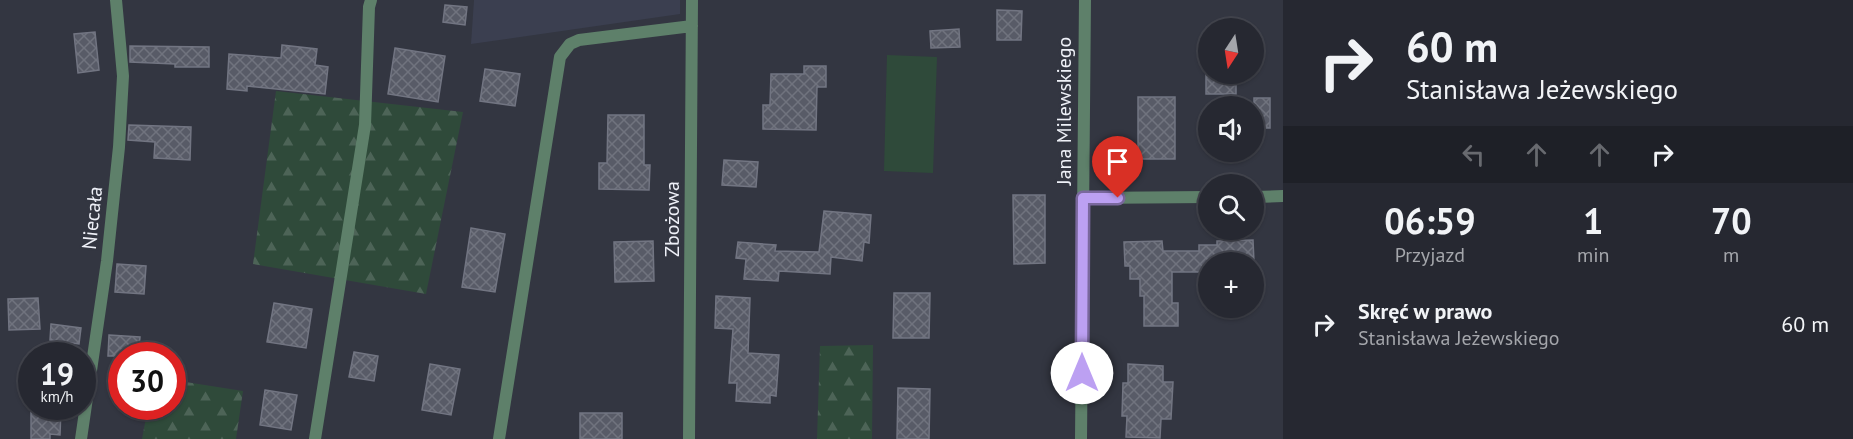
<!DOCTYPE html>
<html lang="pl">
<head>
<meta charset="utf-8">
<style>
	body { margin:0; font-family:"PT Sans",sans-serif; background:#32343d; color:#f1f3f6; height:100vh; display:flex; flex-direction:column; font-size:22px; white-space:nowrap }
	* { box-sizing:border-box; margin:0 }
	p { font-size:20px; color:#a4a6ab }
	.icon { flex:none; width:33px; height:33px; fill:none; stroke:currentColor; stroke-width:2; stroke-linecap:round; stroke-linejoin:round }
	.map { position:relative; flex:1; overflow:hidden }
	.details { display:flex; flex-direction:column; background:#262831; width:570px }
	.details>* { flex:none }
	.hud { background:#262831; color:#f1f3f6; overflow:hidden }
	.needle { width:39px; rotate:192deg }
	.buttons { position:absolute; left:1198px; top:18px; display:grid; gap:12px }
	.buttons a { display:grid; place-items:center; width:66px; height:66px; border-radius:50%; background:#262831; box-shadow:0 2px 4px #0004,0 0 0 2px #42444d; font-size:30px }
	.speed { position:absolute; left:18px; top:342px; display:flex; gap:12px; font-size:30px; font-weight:700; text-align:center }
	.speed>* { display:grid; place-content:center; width:78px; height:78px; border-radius:50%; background:#262831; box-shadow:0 2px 4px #0004,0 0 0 2px #42444d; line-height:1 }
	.speed small { font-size:15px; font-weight:400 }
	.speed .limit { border:9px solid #d22; background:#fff; color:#111 }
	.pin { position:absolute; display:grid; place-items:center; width:51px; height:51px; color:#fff; margin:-62px -26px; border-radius:50% 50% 50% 0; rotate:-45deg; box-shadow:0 0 6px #0007 }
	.pin .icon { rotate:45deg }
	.me { position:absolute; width:66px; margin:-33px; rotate:0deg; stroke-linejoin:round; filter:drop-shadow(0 0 4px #0008) }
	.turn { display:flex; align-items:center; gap:21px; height:126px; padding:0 24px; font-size:27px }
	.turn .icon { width:78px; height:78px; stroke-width:2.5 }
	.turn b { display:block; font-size:42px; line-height:51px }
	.lanes { display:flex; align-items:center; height:57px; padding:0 24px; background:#0003; justify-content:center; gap:30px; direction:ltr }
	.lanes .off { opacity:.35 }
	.eta { display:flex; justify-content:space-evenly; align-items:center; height:102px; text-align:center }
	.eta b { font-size:36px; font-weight:700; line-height:42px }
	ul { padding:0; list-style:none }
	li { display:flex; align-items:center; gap:18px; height:78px; padding:0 24px }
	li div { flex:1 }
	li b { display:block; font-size:22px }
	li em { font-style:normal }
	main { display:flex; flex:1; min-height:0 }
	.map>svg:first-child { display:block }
</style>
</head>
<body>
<main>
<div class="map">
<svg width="1283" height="439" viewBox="0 0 1283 439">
	<defs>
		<pattern id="forest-firs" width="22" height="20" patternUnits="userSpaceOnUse" patternTransform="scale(1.5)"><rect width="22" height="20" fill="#2f4a3a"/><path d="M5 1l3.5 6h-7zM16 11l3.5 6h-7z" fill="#4d6457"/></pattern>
		<pattern id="building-cross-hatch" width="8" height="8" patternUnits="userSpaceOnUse" patternTransform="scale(1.5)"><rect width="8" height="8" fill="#585b67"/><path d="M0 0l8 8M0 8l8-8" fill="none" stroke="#70737e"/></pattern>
	</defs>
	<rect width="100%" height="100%" fill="#333641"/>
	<path fill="#3b3f50" d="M474,0h206v14l-209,30z"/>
	<path fill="url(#forest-firs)" d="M276,91l187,21 -37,182 -173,-30z
		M873,345l-1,94h-55l3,-93z
		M173,380l70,11 -7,48h-94l6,-32 24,-1z"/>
	<path fill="#2f4a3a" d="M887,55l50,2 -4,116 -49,-2z"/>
	<path fill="url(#building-cross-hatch)" stroke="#727582" stroke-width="1.5" d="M445,5l22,2 -2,18 -22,-3z
		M997,10l25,1 -1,29h-24z
		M959,29l1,18 -29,1 -1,-17z
		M95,32l4,38 -21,3 -4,-39z
		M282,45l35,4 -2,16 13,2 -3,27 -78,-8v5l-20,-2 2,-35 52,4z
		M130,46l79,1v20h-34v-3l-45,-2z
		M395,48l50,8 -7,46 -50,-8z
		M804,66h22v21h-9l-1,43 -53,-1v-24h7l1,-31h33z
		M485,69l35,5 -5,32 -35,-5z
		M1206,74h30v20h-30z
		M1138,97h37v62h-37z
		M1254,98h16v30h-16z
		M608,115h36v50h6l-1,25 -50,-1v-26h8z
		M129,125l62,2 -1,33 -36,-2 1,-16 -27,-2z
		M724,160l34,2 -2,25 -34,-2z
		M1013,195h32v68l-31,1z
		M824,211l47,4 -2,28 -5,-1 -2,19 -31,-4 -1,17 -51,-3 -1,10 -34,-2 2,-20 -10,-1 2,-16 38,3 -1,6 44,1z
		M471,228l34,6 -10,58 -33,-5z
		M1253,240l1,22h-45v10h-37v31h6v23h-34v-30h-4v-17h-10v-13h-5l-1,-24 38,-1 1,10h36v-6h18v-4z
		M653,241l1,40 -39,1 -1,-40z
		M117,264l29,2 -2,28 -29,-2z
		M894,293h36l-1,45h-36z
		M716,296l34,2 -2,55 31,2 -3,41 -6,-1v8l-34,-2 1,-18h-8l4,-54 -18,-1z
		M38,298l2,31 -31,1 -1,-31z
		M274,303l38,6 -6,39 -39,-6z
		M51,324l30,4 -2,16 -29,-4z
		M109,335l31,2 -2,19h-30z
		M354,352l24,4 -4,25 -25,-4z
		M430,364l30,5 -9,46 -29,-5z
		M1128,364l35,2v16h10l-2,37h-10l-1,19 -34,-1 1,-21h-5l1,-33h5z
		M898,388l32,1 -1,50h-32z
		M265,390l32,5 -6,35 -31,-5z
		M31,408l30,1 -1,26 -10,-1v5h-19z
		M580,413h42v26h-42z"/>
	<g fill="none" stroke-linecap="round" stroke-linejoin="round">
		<path stroke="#5e806a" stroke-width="12" d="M1254,197l29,-1
			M1083,198l126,-1
			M81,439l26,-178 12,-114 4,-71 -7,-76
			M315,439l50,-314 4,-118 2,-7
			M499,439l61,-382 10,-13 9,-4 113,-14
			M689,439l3,-439
			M1081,439l4,-439"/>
	</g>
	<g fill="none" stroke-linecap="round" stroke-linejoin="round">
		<g stroke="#7a689d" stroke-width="15">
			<path id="route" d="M1082,373l1,-175h35"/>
		</g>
		<use href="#route" stroke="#bca0f2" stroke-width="10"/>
	</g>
	<g text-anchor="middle" stroke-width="4.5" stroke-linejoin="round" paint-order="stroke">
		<g font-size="20" fill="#eef0f7" stroke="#333641">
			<text transform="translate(1064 111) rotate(-90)" y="7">Jana Milewskiego</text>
			<text transform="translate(92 218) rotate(-84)" y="7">Niecała</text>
			<text transform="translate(672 219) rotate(-90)" y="7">Zbożowa</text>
		</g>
	</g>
</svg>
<div class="buttons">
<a><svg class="needle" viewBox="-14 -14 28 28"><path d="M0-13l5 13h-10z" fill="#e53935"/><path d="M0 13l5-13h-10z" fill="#a4a6ab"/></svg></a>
<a><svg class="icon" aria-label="sound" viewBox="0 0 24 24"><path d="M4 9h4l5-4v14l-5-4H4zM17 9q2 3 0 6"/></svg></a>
<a><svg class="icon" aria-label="search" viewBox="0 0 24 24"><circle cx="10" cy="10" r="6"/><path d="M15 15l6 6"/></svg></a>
<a>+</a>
</div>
<div class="speed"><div>19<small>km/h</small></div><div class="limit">30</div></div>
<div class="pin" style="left:1118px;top:198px;background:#d93025"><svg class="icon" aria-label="arrive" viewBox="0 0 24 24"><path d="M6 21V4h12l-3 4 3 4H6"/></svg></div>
<svg class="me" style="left:1082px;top:373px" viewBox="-20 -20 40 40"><circle r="19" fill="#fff"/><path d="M0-13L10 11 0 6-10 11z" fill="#bca0f2"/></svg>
</div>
<section class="details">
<div class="hud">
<div class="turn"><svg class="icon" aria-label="right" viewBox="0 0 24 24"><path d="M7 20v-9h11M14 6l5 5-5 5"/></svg><div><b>60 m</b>Stanisława Jeżewskiego</div></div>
<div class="lanes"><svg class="icon off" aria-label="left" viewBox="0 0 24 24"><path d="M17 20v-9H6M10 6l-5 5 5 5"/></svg><svg class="icon off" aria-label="ahead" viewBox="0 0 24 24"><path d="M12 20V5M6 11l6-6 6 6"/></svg><svg class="icon off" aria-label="ahead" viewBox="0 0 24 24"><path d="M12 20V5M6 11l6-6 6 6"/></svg><svg class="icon" aria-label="right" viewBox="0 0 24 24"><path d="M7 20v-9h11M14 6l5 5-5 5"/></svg></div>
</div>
<div class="eta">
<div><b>06:59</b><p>Przyjazd</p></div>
<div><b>1</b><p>min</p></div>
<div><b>70</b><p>m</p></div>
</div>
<ul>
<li><svg class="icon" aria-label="right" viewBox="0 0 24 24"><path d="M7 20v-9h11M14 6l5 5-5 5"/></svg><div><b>Skręć w prawo</b><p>Stanisława Jeżewskiego</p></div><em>60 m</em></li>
</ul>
</section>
</main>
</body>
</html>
